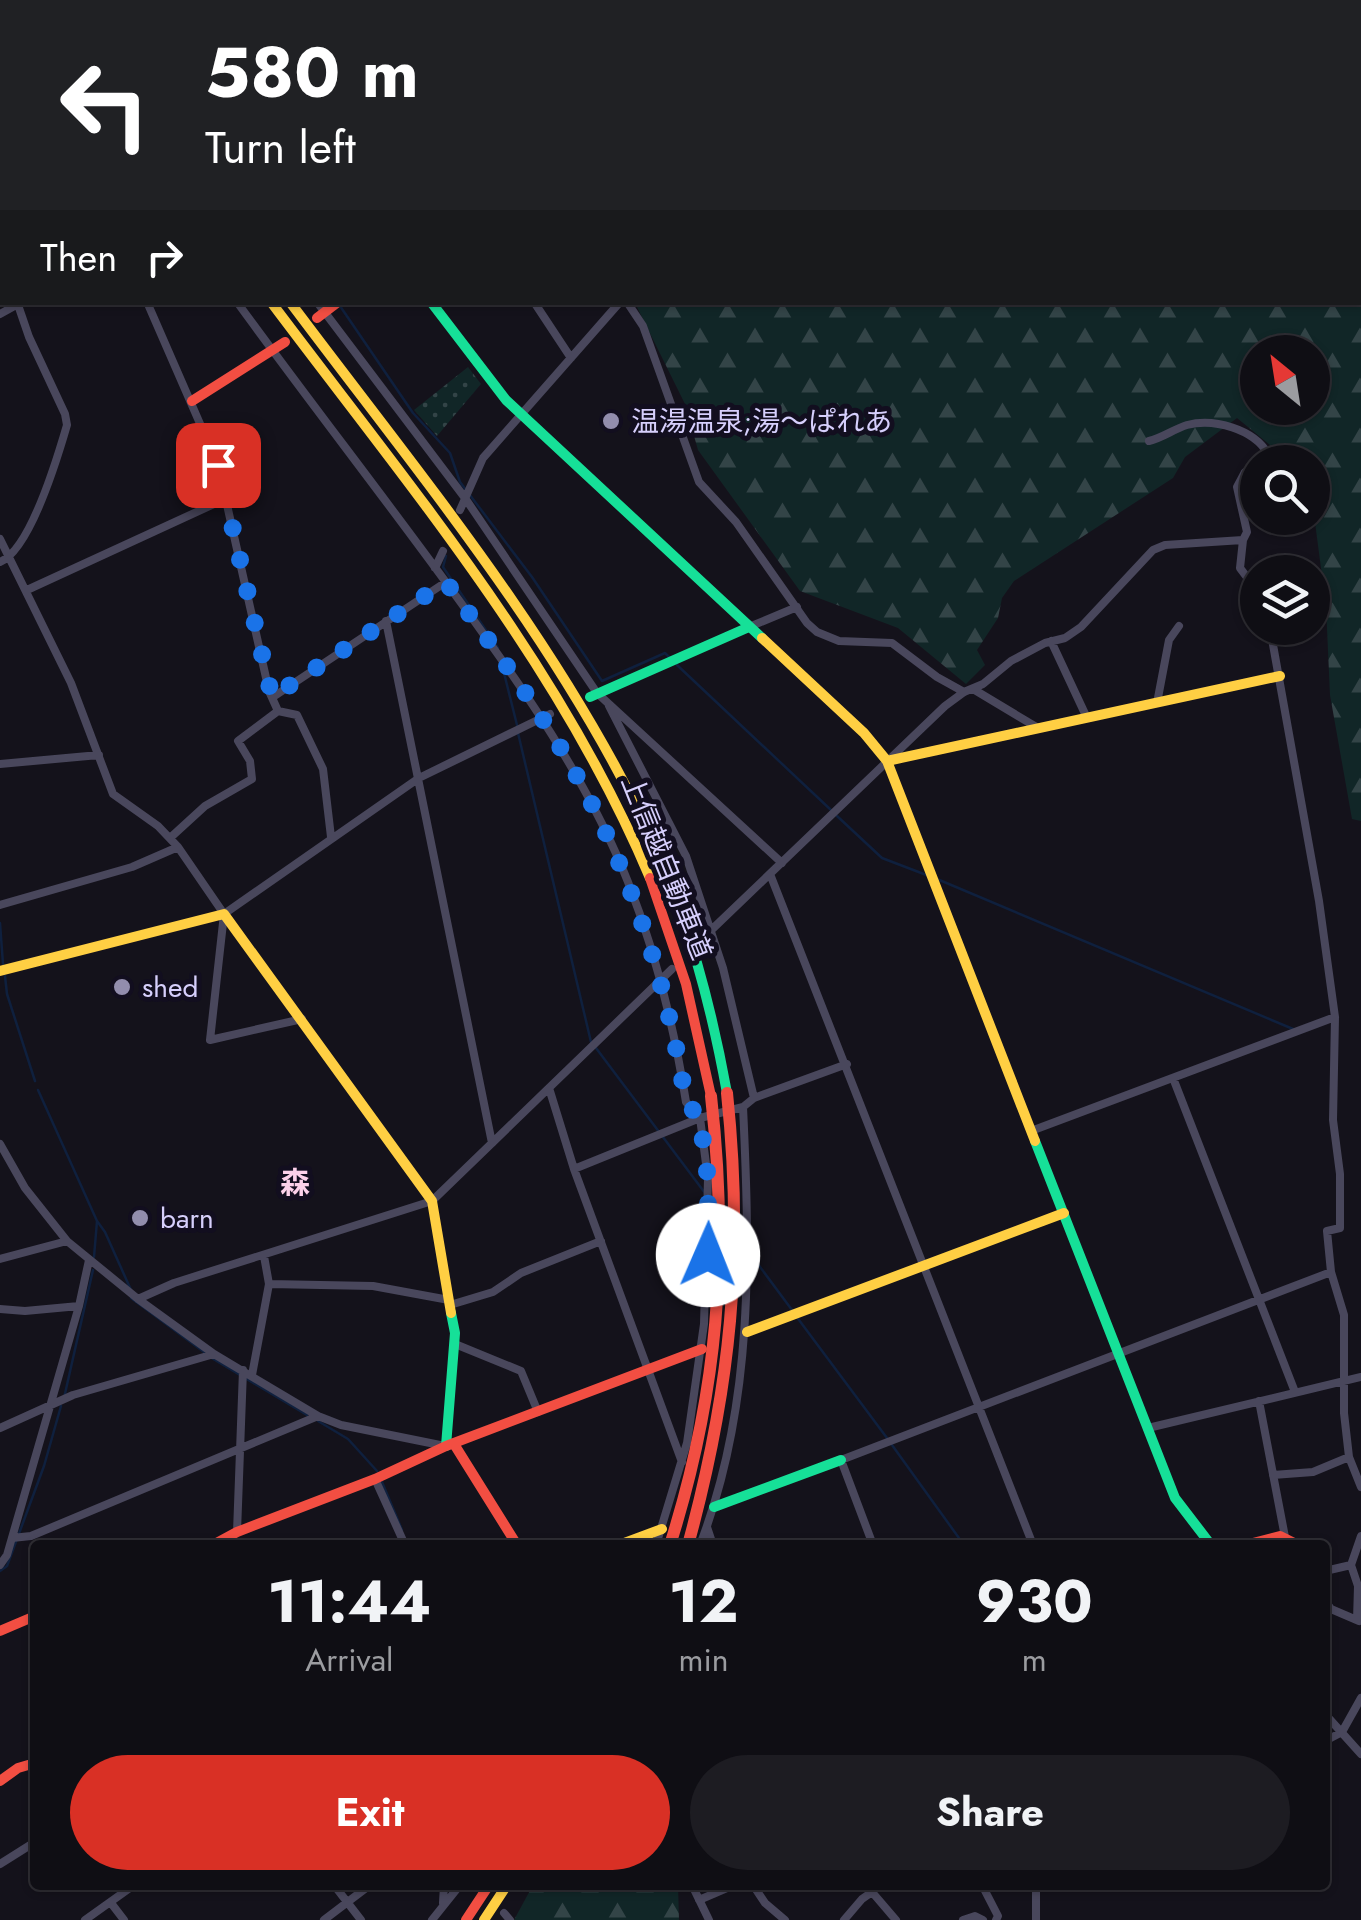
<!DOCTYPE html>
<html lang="en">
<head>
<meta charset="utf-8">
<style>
	body { margin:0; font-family:Jost,"Noto Sans JP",sans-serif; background:#1d1c22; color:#f1f3f6; height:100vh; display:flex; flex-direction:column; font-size:38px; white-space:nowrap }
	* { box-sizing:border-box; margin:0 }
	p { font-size:32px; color:#9b9ca0 }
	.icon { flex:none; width:55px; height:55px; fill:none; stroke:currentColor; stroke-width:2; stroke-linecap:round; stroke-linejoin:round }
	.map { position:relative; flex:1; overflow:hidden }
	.details { position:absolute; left:30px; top:1540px; width:1300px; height:350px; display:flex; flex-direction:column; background:#0f0e14; border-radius:10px; box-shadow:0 2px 8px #0004,0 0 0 2px #2f2e34 }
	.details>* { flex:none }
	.top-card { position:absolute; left:0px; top:0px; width:1362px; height:305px; box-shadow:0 2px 8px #0004,0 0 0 2px #2f2e34; background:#202124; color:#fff; overflow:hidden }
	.needle { width:65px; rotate:330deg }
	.fabs { position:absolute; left:1240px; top:335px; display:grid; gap:20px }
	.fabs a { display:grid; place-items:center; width:90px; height:90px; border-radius:50%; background:#0f0e14; box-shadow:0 2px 8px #0004,0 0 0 2px #2f2e34; font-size:50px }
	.pin { position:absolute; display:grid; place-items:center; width:85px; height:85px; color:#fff; margin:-42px; border-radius:20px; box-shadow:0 5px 15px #0006 }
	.me { position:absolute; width:110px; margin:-55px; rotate:1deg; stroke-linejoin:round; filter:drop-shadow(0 0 8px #0008) }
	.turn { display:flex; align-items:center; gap:35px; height:210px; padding:0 40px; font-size:45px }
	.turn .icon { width:130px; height:130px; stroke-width:2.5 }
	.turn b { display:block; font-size:70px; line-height:85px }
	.then { display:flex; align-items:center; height:95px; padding:0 40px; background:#0003; gap:20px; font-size:38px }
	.eta { display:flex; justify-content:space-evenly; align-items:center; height:170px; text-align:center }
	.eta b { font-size:60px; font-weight:700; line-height:70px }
	.action { display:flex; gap:20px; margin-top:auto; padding:20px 40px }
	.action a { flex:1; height:115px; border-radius:60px; background:#d93025; color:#fff; font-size:40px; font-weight:700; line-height:115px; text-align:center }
	.action a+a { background:#1d1c22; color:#f1f3f6 }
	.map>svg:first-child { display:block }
</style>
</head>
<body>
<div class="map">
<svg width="1361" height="1920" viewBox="0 0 1361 1920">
	<defs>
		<pattern id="forest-firs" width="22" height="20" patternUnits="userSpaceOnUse" patternTransform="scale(2.5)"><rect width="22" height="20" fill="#112627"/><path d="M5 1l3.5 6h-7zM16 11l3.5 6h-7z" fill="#334447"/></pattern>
		<pattern id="park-dots" width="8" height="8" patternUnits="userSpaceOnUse" patternTransform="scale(2.5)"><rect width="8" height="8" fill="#112627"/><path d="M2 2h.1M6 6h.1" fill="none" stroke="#334447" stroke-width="1.8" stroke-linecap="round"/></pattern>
	</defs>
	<rect width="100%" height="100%" fill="#14121b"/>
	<path fill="url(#forest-firs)" fill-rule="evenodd" d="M357,0h1004v821l-9,-2 -22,-124 -4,-89 -13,-99 -1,-45h-30l-12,-17 -33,-27 -52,39 -12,21 -159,103 -12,17 -4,20 -21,32 8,15 -19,19 -68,-56 -98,-37 -102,-141 -13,-46 -50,-101 725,-1v-300zM1258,352h54v56h-54z
		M533,1885h145l1,35h-165z"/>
	<path fill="url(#park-dots)" d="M468,367l13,17 -44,52 -23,-26z"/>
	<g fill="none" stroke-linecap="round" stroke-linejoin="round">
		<path stroke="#0f203e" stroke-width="2.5" d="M135,0l2,2
			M0,175l2,-4
			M340,306l73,107 37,40 10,29 72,95 70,104 63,-28 6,6
			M446,556l-3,11 55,81
			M502,665l15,60
			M677,665l154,145
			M518,733l73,309
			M837,816l45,42 47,18
			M937,879l356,150
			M0,923l3,41
			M5,976l2,18 28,87
			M596,1048l109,145
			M38,1090l59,131 -3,36
			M97,1221l8,11 26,58
			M749,1252l43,58
			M131,1298l73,54
			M796,1316l91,122
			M210,1357l97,58
			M64,1398l29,-128
			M318,1421l30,18 29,32
			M892,1445l72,100
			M382,1482l20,48
			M0,1571l7,-5 37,-100 17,-60"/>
		<path stroke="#312e3d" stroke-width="10" stroke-dasharray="10 5" stroke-linecap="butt" d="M106,2l3,-2"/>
		<path stroke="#49475c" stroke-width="8" d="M34,0l2,2
			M0,151l2,4
			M0,165l2,-4
			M0,193l2,-6
			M0,247l2,8
			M147,302l71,163 51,226 9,20 19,4 26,54 8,68
			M237,302c72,99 147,195 219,294 65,89 131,182 172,286 28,71 46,145 58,220l14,16 8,61 -4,145 -17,119 -31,102
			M317,302l148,196 132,195 185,170
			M534,302l37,56
			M627,302l16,24 56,156 37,40 71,101 10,9 22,9 53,2 45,34 27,15
			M0,314l18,-10
			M1149,441c13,-3 25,-12 38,-16 27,-7 67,4 81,29l-9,8
			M460,510l23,-52 137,-156
			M0,539l71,144 42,111 45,32 20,21 46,67 -14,126 92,-21
			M1243,540l4,-8 -10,-45 8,-15 13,-9
			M0,562c30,-12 58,-106 67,-137l-2,-11 -36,-77 -12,-35
			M435,568l8,-17
			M27,590l200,-92
			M386,621l106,522
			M749,627l48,-20
			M1270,628l49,273 16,116 -2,103 7,54v54l-13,3 4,41 13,43v98l5,44 12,30
			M1051,641l36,77
			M973,689l65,39
			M273,697l173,-115
			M1157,703l12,-63 10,-14
			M609,706l77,150 37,112 31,130
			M0,764l99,-9
			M170,838l35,-32 47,-27 -2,-18 -12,-20 40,-30
			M770,874l263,671
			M0,905l132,-38 46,-20
			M224,914l195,-136 131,-64
			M704,937l241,-231 19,-14 19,-8 28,-23 34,-18 20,-5 16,-11 72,-77 12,-5 78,-5 -3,28 18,24
			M1173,1078l122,314
			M549,1088l25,81 108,293
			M1031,1131l304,-114
			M0,1144l25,44 42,53 71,58 76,55 104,62 23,9 104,21
			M574,1169l126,-51 43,-11 11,-9 93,-34
			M0,1259l67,-18
			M269,1284l104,2 76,14
			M138,1299l36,-16 258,-82 240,-232
			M450,1305l43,-13 28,-19 80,-32
			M0,1309l25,2 54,-5 10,-46
			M455,1344l66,27 17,41
			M252,1375l17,-91 -5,-28
			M1259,1401l26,136
			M0,1428l73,-33 141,-41
			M1148,1428l213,-51
			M1273,1475l40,-3 36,-15
			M375,1479l30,66
			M707,1527l6,18
			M237,1532l6,-162
			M12,1538l19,-2 287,-120
			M700,1545c54,-140 50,-291 43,-438
			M873,1545l-32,-85 490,-188
			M0,1565l7,-10 72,-249
			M1351,1565l7,21 -1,34
			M1325,1571l26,-6 10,-29
			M1325,1601l6,8 28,12
			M1325,1714l36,40
			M1325,1741l17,-9 19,-34
			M0,1864l35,-22
			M334,1885l27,35
			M692,1885l17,35
			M753,1885l12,18 20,17
			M873,1885l-1,7 24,28
			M982,1885l16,31 -2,4
			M1036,1885v35
			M699,1900l35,-15
			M111,1903l13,17
			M443,1903l1,-18
			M504,1913l6,7
			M85,1920l49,-35
			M324,1920l46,-35
			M432,1920l28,-35
			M844,1920l18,-21 10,-7
			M963,1920l12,-4 8,4"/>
		<path stroke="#16e098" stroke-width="10" d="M0,79l2,-1
			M431,302l75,98 256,238
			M590,697l159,-70
			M642,818c43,87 68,181 85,275
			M1035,1141l140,357 36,47
			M446,1446l9,-113 -4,-20
			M714,1507l127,-47"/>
		<path stroke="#ffcf43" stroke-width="10" d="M241,0l1,2
			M271,302c138,184 289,362 379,576
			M290,302c125,167 260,328 352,516
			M762,638l102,95 23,28 148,380
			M887,761l393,-85
			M0,971l224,-57 208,287 19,112
			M747,1332l317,-119
			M619,1545l43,-16
			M484,1920l23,-35"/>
		<path stroke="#f24e42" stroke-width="10" d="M67,0l2,2
			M95,0l1,2
			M317,318l21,-16
			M192,401l93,-59
			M650,878l36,106 25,112
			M454,1444l63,101
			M213,1545l24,-13 138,-53 71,-33 256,-97
			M1245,1545l35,-9 18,9
			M0,1631l35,-15
			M0,1781l18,-13 17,-5
			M466,1920l23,-35"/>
		<path stroke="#f24e42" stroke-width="12" d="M670,1545c48,-152 59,-291 41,-449
			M688,1545c43,-157 56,-290 39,-452"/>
	</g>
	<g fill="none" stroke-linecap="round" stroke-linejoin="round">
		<path stroke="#1a73e8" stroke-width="18" stroke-dasharray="0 32.4" d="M218,465l54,232 174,-115c46,63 94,127 132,196 56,101 90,211 108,324l14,16 8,61v76"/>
	</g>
	<g fill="#928dad" stroke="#120e1f" stroke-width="4">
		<circle cx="611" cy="421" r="10"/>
		<circle cx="122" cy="987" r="10"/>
		<circle cx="140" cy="1218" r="10"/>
	</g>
	<g text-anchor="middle" stroke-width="10" stroke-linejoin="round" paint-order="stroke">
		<g font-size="28" fill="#d6cffc" stroke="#120e1f" text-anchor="start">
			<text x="631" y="431">温湯温泉;湯〜ぱれあ</text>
			<text x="142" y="997">shed</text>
			<text x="160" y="1228">barn</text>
		</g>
		<g font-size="28" fill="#d6cffc" stroke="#120e1f">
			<text transform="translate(667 867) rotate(68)" y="10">上信越自動車道</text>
		</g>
		<g font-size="30" font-weight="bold" fill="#fcd1ea" stroke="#120e1f">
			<text x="295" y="1193">森</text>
		</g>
	</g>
</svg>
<div class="fabs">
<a><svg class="needle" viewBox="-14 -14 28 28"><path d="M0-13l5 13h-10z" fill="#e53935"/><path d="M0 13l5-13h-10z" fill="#9b9ca0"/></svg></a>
<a><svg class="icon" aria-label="search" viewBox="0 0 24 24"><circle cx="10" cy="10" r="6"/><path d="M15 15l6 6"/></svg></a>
<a><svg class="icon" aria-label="layers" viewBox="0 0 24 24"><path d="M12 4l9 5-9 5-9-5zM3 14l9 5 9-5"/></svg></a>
</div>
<div class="pin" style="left:218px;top:465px;background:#d93025"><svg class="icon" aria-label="arrive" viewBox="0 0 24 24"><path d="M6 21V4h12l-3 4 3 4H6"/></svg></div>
<svg class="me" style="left:708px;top:1255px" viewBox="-20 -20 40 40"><circle r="19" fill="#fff"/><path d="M0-13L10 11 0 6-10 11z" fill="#1a73e8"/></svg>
<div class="top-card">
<div class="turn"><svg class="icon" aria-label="left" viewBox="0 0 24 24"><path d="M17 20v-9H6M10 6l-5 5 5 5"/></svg><div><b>580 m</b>Turn left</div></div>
<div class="then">Then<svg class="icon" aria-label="right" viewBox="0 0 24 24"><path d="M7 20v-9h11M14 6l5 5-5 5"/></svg></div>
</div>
<section class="details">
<div class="eta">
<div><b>11:44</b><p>Arrival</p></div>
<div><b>12</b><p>min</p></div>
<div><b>930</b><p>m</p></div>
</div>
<div class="action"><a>Exit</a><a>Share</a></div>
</section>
</div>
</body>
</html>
